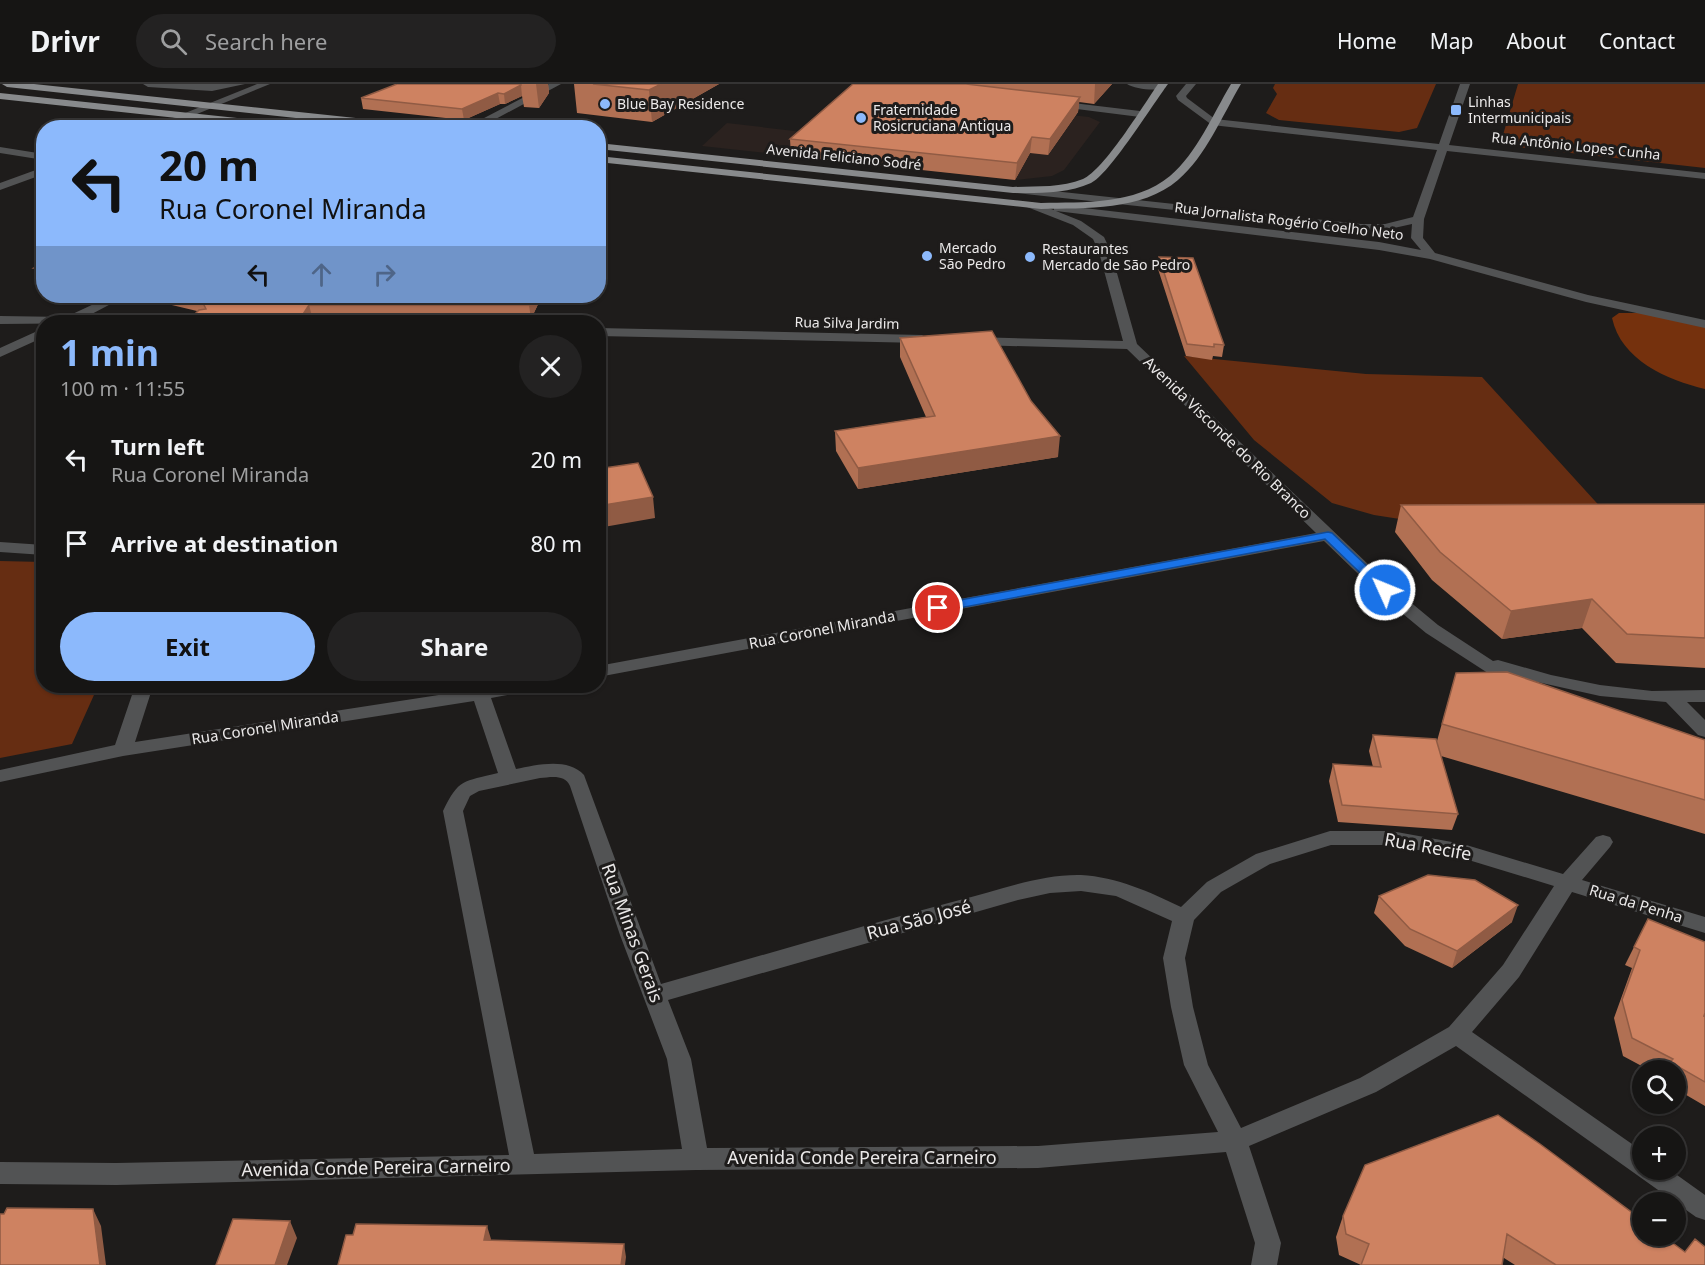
<!DOCTYPE html>
<html lang="en">
<head>
<meta charset="utf-8">
<style>
	body { margin:0; font-family:"Noto Sans",sans-serif; background:#232222; color:#f1f3f6; height:100vh; display:flex; flex-direction:column; font-size:22px; white-space:nowrap }
	* { box-sizing:border-box; margin:0 }
	p { font-size:20px; color:#9e9fa0 }
	.icon { flex:none; width:33px; height:33px; fill:none; stroke:currentColor; stroke-width:2; stroke-linecap:round; stroke-linejoin:round }
	.map { position:relative; flex:1; overflow:hidden }
	.drawer { position:absolute; left:36px; top:231px; width:570px; height:378px; display:flex; flex-direction:column; background:#161514; border-radius:24px; box-shadow:0 2px 4px #0004,0 0 0 2px #353434 }
	.drawer>* { flex:none }
	.guide { position:absolute; left:36px; top:36px; width:570px; height:183px; border-radius:24px; box-shadow:0 2px 4px #0004,0 0 0 2px #353434; background:#8cb9fc; color:#111; overflow:hidden }
	.controls { position:absolute; left:1632px; top:976px; display:grid; gap:12px }
	.controls a { display:grid; place-items:center; width:54px; height:54px; border-radius:50%; background:#161514; box-shadow:0 2px 4px #0004,0 0 0 2px #353434; font-size:30px }
	.pin { position:absolute; display:grid; place-items:center; width:51px; height:51px; color:#fff; margin:-26px; border:3px solid #fff; border-radius:50%; box-shadow:0 2px 6px #0007 }
	.me { position:absolute; width:66px; margin:-33px; rotate:314deg; stroke-linejoin:round; filter:drop-shadow(0 0 4px #0008) }
	.turn { display:flex; align-items:center; gap:21px; height:126px; padding:0 24px; font-size:27px }
	.turn .icon { width:78px; height:78px; stroke-width:2.5 }
	.turn b { display:block; font-size:42px; line-height:51px }
	.lanes { display:flex; align-items:center; height:57px; padding:0 24px; background:#0003; justify-content:center; gap:30px; direction:ltr }
	.lanes .off { opacity:.35 }
	.round { display:grid; place-items:center; flex:none; width:63px; height:63px; border-radius:32px; background:#232222 }
	.headline { display:flex; align-items:center; justify-content:space-between; height:102px; padding:0 24px }
	h1 { font-size:36px; font-weight:700; line-height:45px; color:#8cb9fc }
	.primary-button { display:flex; gap:12px; margin-top:auto; padding:12px 24px }
	.primary-button a { flex:1; height:69px; border-radius:36px; background:#8cb9fc; color:#111; font-size:24px; font-weight:700; line-height:69px; text-align:center }
	.primary-button a+a { background:#232222; color:#f1f3f6 }
	ul { padding:0; list-style:none }
	li { display:flex; align-items:center; gap:18px; height:84px; padding:0 24px }
	li div { flex:1 }
	li b { display:block; font-size:22px }
	li em { font-style:normal }
	header { display:flex; align-items:center; gap:36px; box-sizing:border-box; height:84px; padding:0 30px; background:#161514; border-bottom:2px solid #353434 }
	header strong { font-size:28px }
	nav { display:flex; gap:33px; margin-inline-start:auto; font-size:21px }
	.search { width:420px; height:54px; background:#232222; display:flex; align-items:center; gap:15px; box-sizing:border-box; padding:0 21px; border-radius:33px; color:#9e9fa0; font-size:22px }
	.map>svg:first-child { display:block }
</style>
</head>
<body>
<header>
<strong>Drivr</strong>
<div class="search"><svg class="icon" aria-label="search" viewBox="0 0 24 24"><circle cx="10" cy="10" r="6"/><path d="M15 15l6 6"/></svg>Search here</div>
<nav><a>Home</a><a>Map</a><a>About</a><a>Contact</a></nav>
</header>
<div class="map">
<svg width="1705" height="1181" viewBox="0 0 1705 1181">
	<rect width="100%" height="100%" fill="#1e1c1b"/>
	<path fill="#2b221f" d="M914,14l175,19 11,5 -36,48 -12,6 -37,4 -313,-34 25,-23 144,17z"/>
	<path fill="#662d12" d="M1275,0h161l-19,44 -18,4 -120,-12 -13,-7 11,-19 -4,-6z
		M1518,0h187v84l-205,-23z
		M1184,272l182,18 116,3 133,146 -170,3 -71,-11 -42,-12 -78,-63z
		M0,477l43,1 1,124h54l-26,58 -72,14z"/>
	<path fill="#75310d" d="M1619,229h34l52,12v64c-38,-9 -84,-29 -93,-71z"/>
	<g fill="none" stroke-linecap="round" stroke-linejoin="round">
		<path fill="#525354" fill-rule="evenodd" d="M143,0h102l-33,7 -64,-4z
			M257,0h13l-107,44h-15z
			M549,0h12l-82,44h-14z
			M1127,0h32l7,3c-8,5 -31,2 -39,-3z
			M1186,0h10l-10,12 1,2 28,21 224,25 21,-60h10l-21,61 256,28v6l-258,-28 -23,68 -1,19 12,15 153,42 117,25v8l-119,-26 -156,-43 -51,-9 -323,-39 25,10 23,16 7,15 26,92 254,242 47,39 55,36 5,-1 53,15 49,10 52,6 53,-1v12h-18l18,18v17l-7,-2 -32,-33 -66,-6 -80,-18 6,6 -3,4h-12l-85,-55 -47,-39 -55,-53 -726,136v-11l718,-133 -189,-184 -153,-4 -7,-4 7,-4 149,4 -24,-89 -6,-13 -20,-14 -46,-18 -2,-2 6,-3 23,8v-4l4,-1 321,37 42,8 -10,-12 1,-14 -27,6h-24l-346,-37 -5,-3 5,-3 346,37h24l28,-7 24,-67 -225,-25 -34,-25 -2,-4z
			M1056,17l84,10 5,3 -5,3 -87,-11 -2,-2z
			M0,63l44,7v6l-44,-7z
			M44,83v7l-44,16v-7z
			M111,212h15l-40,21 116,1 6,4 -208,2v-8l66,1z
			M44,244v9l-44,20v-9z
			M598,244l324,7 7,4 -7,4 -324,-7z
			M0,458l44,3v10l-44,-3z
			M135,602h18l-18,56 362,-56h42l-3,4 -45,8 25,71c20,-4 52,-12 68,6l77,209c99,-28 197,-57 295,-83 41,-10 83,-27 125,-26 36,2 69,17 100,32l26,-25 49,-28 74,-23h61l72,13 100,30 33,-37 7,-2 7,2 3,5 -3,5 -28,33 123,37v16l-133,-41 -53,85 -47,55 170,119v19h28l35,25v25l-9,-3 -240,-171 -80,46 -127,54 32,97 -4,22h-26l4,-22 -29,-91 -188,16 -342,2 -580,15 -116,-1v-22l116,1 393,-8 -66,-344c16,-33 20,-29 55,-38l-24,-72 -351,55 -123,26v-12l115,-25zM540,694c11,-1 25,-4 30,8l50,149 47,124 15,90 -148,5 -71,-343 7,-15 9,-5zM1331,761h60l71,13 92,28 -51,79 -54,62 -89,51 -119,50 -33,-63 -15,-58 -8,-49 9,-38 27,-28 49,-28zM1081,807l35,5 56,25 -9,37 8,49 13,58 34,67 -180,14 -331,2 -16,-89 -23,-59 350,-100 32,-7z"/>
		<path fill="#888a8c" fill-rule="evenodd" d="M2,0h32l388,41 5,3h-38l-382,-41z
			M1158,0h10c-15,20 -59,91 -77,99 -24,11 -52,10 -78,10l-415,-44v-6l415,44c23,-1 48,1 70,-8 21,-9 60,-73 75,-95z
			M1231,0h10c-19,32 -35,72 -63,96 -36,31 -93,28 -137,29l-443,-47v-6l443,47c42,-1 94,2 129,-27 27,-23 43,-62 61,-92z
			M0,9l303,32 5,3h-38l-270,-29z"/>
	</g>
	<path fill="#b17053" d="M397,0h151l1,9 -10,15 -15,-1 -2,-11 -17,8h-5l-36,16 -101,-11 -2,-11z
		M574,0h145l-67,38 -75,-9z
		M853,0h259l-18,20 -15,-2 -1,10 -30,43 -18,-2 -15,27 -224,-24 -1,-17z
		M1159,173l65,88 -2,12 -9,-1 -1,4 -26,-4 -28,-87z
		M44,179v20h-5l-5,-15z
		M134,212h408l-11,23 -218,1 -116,-9z
		M900,254l158,119 -200,32 -22,-38 -1,-20 91,-14 -26,-60z
		M1705,420v164l-89,-5 -34,-35 -80,11 -70,-59 -37,-48 6,-27z
		M1456,589l249,67v94l-264,-78 17,58 -6,16 -114,-8 -9,-41 4,-17 40,3 -4,-16 4,-16 64,6z
		M1379,812l133,26 -60,46 -47,-22 -31,-33z
		M1648,835l57,97v90l-29,-17v-18h-25l-28,-15 -9,-38 18,-50 -7,-3z
		M1343,1132l342,36 20,13h-190l-11,-7 -143,7 -22,-10 -3,-18z"/>
	<path fill="#905b44" d="M536,0h12l1,9 -10,15z
		M661,0h58l-67,38 -3,-32z
		M1095,0h17l-18,20z
		M521,1l1,11 -17,8 -1,-10z
		M498,9l2,11 -36,16 -2,-11z
		M1080,13l-2,15 -30,43 2,-16z
		M1032,53l-2,16 -15,27 2,-17z
		M533,212h9l-11,23 -2,-14z
		M309,221l4,15 -2,2h-13z
		M1060,352l-2,21 -200,32v-21z
		M653,413l2,21 -57,10v-22z
		M1592,515l-10,29 -80,11 9,-28z
		M1518,821l-6,17 -60,46 5,-17z
		M93,1125l8,17 5,39h-6z
		M290,1137l7,17 -10,27h-12z
		M487,1142l4,13 -4,14 -3,-13z
		M624,1160l2,13 -1,8h-4z"/>
	<path fill="#ce8261" stroke="#905b44" stroke-width="1.5" d="M397,0h124v1l-17,9 -6,-1 -36,16 -101,-11z
		M593,0h68l-12,6z
		M853,0h113l114,13 -30,42 -18,-2 -15,26 -227,-24z
		M1159,173l34,1 31,87 -10,-1v3l-27,-3z
		M44,179v6l-10,-1z
		M187,212h346l-4,9h-220l-11,17h-111l12,-12 7,-1 -2,-4 4,-4z
		M992,247l39,70 29,35 -202,32 -23,-37 100,-15 -35,-78z
		M638,379l15,34 -55,9v-37z
		M1705,420v134l-78,-4 -35,-35 -81,12 -71,-59 -39,-47z
		M1507,588l198,68v60l-263,-76 14,-51z
		M1373,651l63,4 22,75 -116,-9 -9,-41 48,3z
		M1428,791l47,5 43,25 -61,46 -47,-22 -31,-33z
		M1648,835l57,23v71l-1,3h1v66l-35,-20 3,-3 -41,-21 -10,-38 18,-50 -6,-3z
		M1498,1031l42,29 102,76v16h21l22,16 10,-13 10,8v18h-149l-49,-31 -5,31h-141l8,-21 -23,-10 -3,-18 22,-51z
		M7,1124l86,1 7,56h-100v-51h4z
		M233,1135l57,2 -15,44h-59z
		M356,1140l131,2 -3,14 140,4 -3,21h-283l8,-30h7z"/>
	<path fill="#1a73e8" stroke="#114b97" stroke-width="1.5" d="M1328,448l4,1 58,55 2,2 -2,3h-9l-56,-54 -387,73 -6,-4 6,-4z"/>
	<g fill="#8cb9fc" stroke="#1e1c1b" stroke-width="2">
		<circle cx="605" cy="20" r="6"/>
		<rect x="1450" y="20" width="12" height="12" rx="3"/>
		<circle cx="861" cy="34" r="6"/>
		<circle cx="927" cy="172" r="6"/>
		<circle cx="1030" cy="173" r="6"/>
	</g>
	<g text-anchor="middle" stroke-width="6" stroke-linejoin="round" paint-order="stroke">
		<g font-size="14" fill="#ebe9e9" stroke="#1e1c1b" text-anchor="start">
			<text x="1468" y="23">Linhas<tspan x="1468" dy="16">Intermunicipais</tspan></text>
			<text x="617" y="25">Blue Bay Residence</text>
			<text x="873" y="31">Fraternidade<tspan x="873" dy="16">Rosicruciana Antiqua</tspan></text>
			<text x="939" y="169">Mercado<tspan x="939" dy="16">São Pedro</tspan></text>
			<text x="1042" y="170">Restaurantes<tspan x="1042" dy="16">Mercado de São Pedro</tspan></text>
		</g>
		<g font-size="14" fill="#ebe9e9" stroke="#1e1c1b">
			<text transform="translate(1576 62) rotate(6)" y="5">Rua Antônio Lopes Cunha</text>
			<text transform="translate(844 73) rotate(6)" y="5">Avenida Feliciano Sodré</text>
			<text transform="translate(1289 137) rotate(7)" y="5">Rua Jornalista Rogério Coelho Neto</text>
			<text transform="translate(847 239) rotate(1)" y="5">Rua Silva Jardim</text>
		</g>
		<g font-size="15" fill="#ebe9e9" stroke="#1e1c1b">
			<text transform="translate(1227 354) rotate(44)" y="5">Avenida Visconde do Rio Branco</text>
			<text transform="translate(822 546) rotate(-11)" y="5">Rua Coronel Miranda</text>
			<text transform="translate(265 644) rotate(-9)" y="5">Rua Coronel Miranda</text>
			<text transform="translate(1636 820) rotate(17)" y="5">Rua da Penha</text>
		</g>
		<g font-size="18" fill="#ebe9e9" stroke="#1e1c1b">
			<text transform="translate(1428 763) rotate(10)" y="6">Rua Recife</text>
			<text transform="translate(919 836) rotate(-15)" y="6">Rua São José</text>
			<text transform="translate(632 849) rotate(70)" y="6">Rua Minas Gerais</text>
			<text x="862" y="1080">Avenida Conde Pereira Carneiro</text>
			<text transform="translate(376 1084) rotate(-1)" y="6">Avenida Conde Pereira Carneiro</text>
		</g>
	</g>
</svg>
<div class="controls">
<a><svg class="icon" aria-label="search" viewBox="0 0 24 24"><circle cx="10" cy="10" r="6"/><path d="M15 15l6 6"/></svg></a>
<a>+</a>
<a>−</a>
</div>
<div class="pin" style="left:938px;top:524px;background:#d93025"><svg class="icon" aria-label="arrive" viewBox="0 0 24 24"><path d="M6 21V4h12l-3 4 3 4H6"/></svg></div>
<svg class="me" style="left:1385px;top:506px" viewBox="-20 -20 40 40"><circle r="17" fill="#1a73e8" stroke="#fff" stroke-width="3"/><path d="M0-11L8 9 0 5-8 9z" fill="#fff"/></svg>
<div class="guide">
<div class="turn"><svg class="icon" aria-label="left" viewBox="0 0 24 24"><path d="M17 20v-9H6M10 6l-5 5 5 5"/></svg><div><b>20 m</b>Rua Coronel Miranda</div></div>
<div class="lanes"><svg class="icon" aria-label="left" viewBox="0 0 24 24"><path d="M17 20v-9H6M10 6l-5 5 5 5"/></svg><svg class="icon off" aria-label="ahead" viewBox="0 0 24 24"><path d="M12 20V5M6 11l6-6 6 6"/></svg><svg class="icon off" aria-label="right" viewBox="0 0 24 24"><path d="M7 20v-9h11M14 6l5 5-5 5"/></svg></div>
</div>
<section class="drawer">
<div class="headline"><div><h1>1 min</h1><p>100 m · 11:55</p></div><a class="round"><svg class="icon" aria-label="close" viewBox="0 0 24 24"><path d="M6 6l12 12M18 6L6 18"/></svg></a></div>
<ul>
<li><svg class="icon" aria-label="left" viewBox="0 0 24 24"><path d="M17 20v-9H6M10 6l-5 5 5 5"/></svg><div><b>Turn left</b><p>Rua Coronel Miranda</p></div><em>20 m</em></li>
<li><svg class="icon" aria-label="arrive" viewBox="0 0 24 24"><path d="M6 21V4h12l-3 4 3 4H6"/></svg><div><b>Arrive at destination</b></div><em>80 m</em></li>
</ul>
<div class="primary-button"><a>Exit</a><a>Share</a></div>
</section>
</div>
</body>
</html>
